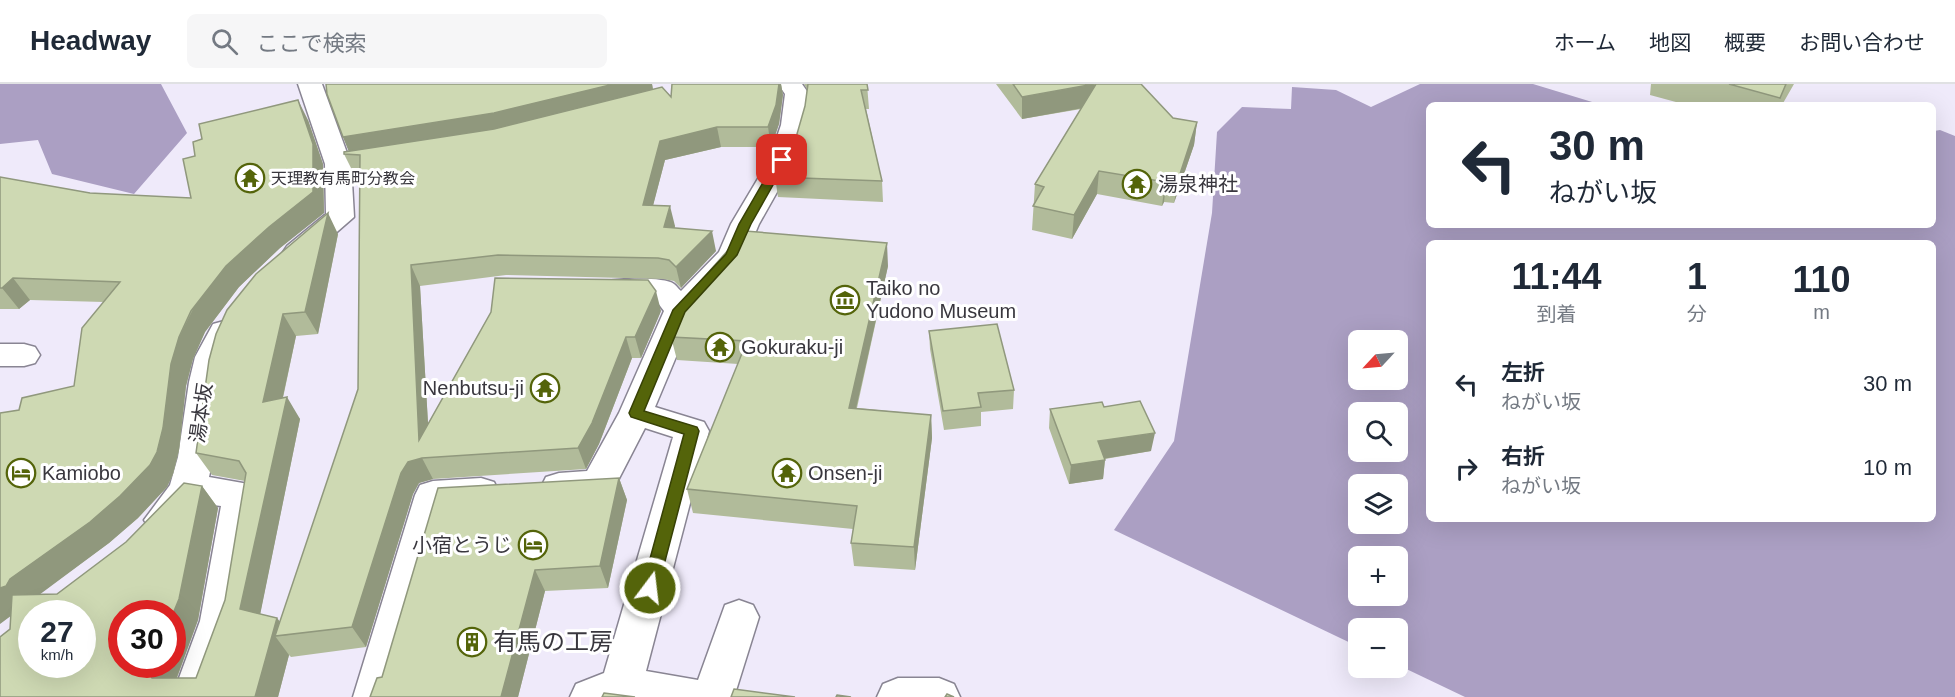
<!DOCTYPE html>
<html lang="ja">
<head>
<meta charset="utf-8">
<style>
	body { margin:0; font-family:Helvetica,"Noto Sans JP",sans-serif; background:#f6f6f7; color:#1f2937; height:100vh; display:flex; flex-direction:column; font-size:22px; white-space:nowrap }
	* { box-sizing:border-box; margin:0 }
	p { font-size:20px; color:#747a83 }
	.icon { flex:none; width:33px; height:33px; fill:none; stroke:currentColor; stroke-width:2; stroke-linecap:round; stroke-linejoin:round }
	.map { position:relative; flex:1; overflow:hidden }
	.side { position:absolute; left:1426px; top:156px; width:510px; height:282px; display:flex; flex-direction:column; background:#fff; border-radius:9px; box-shadow:0 6px 24px #0002 }
	.side>* { flex:none }
	.guide { position:absolute; left:1426px; top:18px; width:510px; height:126px; border-radius:9px; box-shadow:0 6px 24px #0002; background:#fff; color:#1f2937; overflow:hidden }
	.needle { width:39px; rotate:244deg }
	.buttons { position:absolute; left:1348px; top:246px; display:grid; gap:12px }
	.buttons a { display:grid; place-items:center; width:60px; height:60px; border-radius:9px; background:#fff; box-shadow:0 6px 24px #0002; font-size:30px }
	.speed { position:absolute; left:18px; top:516px; display:flex; gap:12px; font-size:30px; font-weight:700; text-align:center }
	.speed>* { display:grid; place-content:center; width:78px; height:78px; border-radius:50%; background:#fff; box-shadow:0 6px 24px #0002; line-height:1 }
	.speed small { font-size:15px; font-weight:400 }
	.speed .limit { border:9px solid #d22; background:#fff; color:#111 }
	.pin { position:absolute; display:grid; place-items:center; width:51px; height:51px; color:#fff; margin:-26px; border-radius:12px; box-shadow:0 3px 9px #0006 }
	.me { position:absolute; width:66px; margin:-33px; rotate:15deg; stroke-linejoin:round; filter:drop-shadow(0 0 4px #0008) }
	.turn { display:flex; align-items:center; gap:21px; height:126px; padding:0 24px; font-size:27px }
	.turn .icon { width:78px; height:78px; stroke-width:2.5 }
	.turn b { display:block; font-size:42px; line-height:51px }
	.eta { display:flex; justify-content:space-evenly; align-items:center; height:102px; text-align:center }
	.eta b { font-size:36px; font-weight:600; line-height:42px }
	ul { padding:0; list-style:none }
	li { display:flex; align-items:center; gap:18px; height:84px; padding:0 24px }
	li div { flex:1 }
	li b { display:block; font-size:22px }
	li em { font-style:normal }
	header { display:flex; align-items:center; gap:36px; box-sizing:border-box; height:84px; padding:0 30px; background:#fff; border-bottom:2px solid #e0e1e3 }
	header strong { font-size:28px }
	nav { display:flex; gap:33px; margin-inline-start:auto; font-size:21px }
	.search { width:420px; height:54px; background:#f6f6f7; display:flex; align-items:center; gap:15px; box-sizing:border-box; padding:0 21px; border-radius:9px; color:#747a83; font-size:22px }
	.map>svg:first-child { display:block }
</style>
</head>
<body>
<header>
<strong>Headway</strong>
<div class="search"><svg class="icon" aria-label="search" viewBox="0 0 24 24"><circle cx="10" cy="10" r="6"/><path d="M15 15l6 6"/></svg>ここで検索</div>
<nav><a>ホーム</a><a>地図</a><a>概要</a><a>お問い合わせ</a></nav>
</header>
<div class="map">
<svg width="1955" height="613" viewBox="0 0 1955 613">
	<rect width="100%" height="100%" fill="#efeafa"/>
	<path fill="#ab9fc3" fill-rule="evenodd" d="M0,0h161l26,49 -53,61 -82,-20 -14,-34 -38,4z
		M1420,0h113l69,21h-172v120h504v-94l6,-1 15,6v561h-490l-67,-32v-37h-39v19l-245,-117 60,-89 38,-228 5,-81 25,-25 49,2 1,-22 44,3 35,17zM1430,159h504v276h-504zM1359,256h39v40h-39zM1359,328h39v40h-39zM1359,400h39v40h-39zM1359,472h39v40h-39z"/>
	<g fill="none" stroke-linecap="round" stroke-linejoin="round">
		<g stroke="#898593" stroke-width="3">
			<path id="minor" d="M298,0h24l29,80 3,53 -47,41 -10,3 -10,-3 -4,-6 4,-6 39,-32 -1,-50z
				M778,0h24l7,10 -4,31 -10,35 -36,64 -13,31 -52,59 -39,93 49,15 5,9 -63,240 52,9 27,-75 14,-5 14,5 6,12 -25,80h-164l6,-13 28,-11 69,-236 -28,-9 -34,66c-20,6 -45,9 -65,3l-5,-10 5,-10 13,-4 28,-2 32,-58 45,-102 -9,-12 -43,-1 -11,-2 -4,-7 4,-7c14,-3 62,-6 73,2 3,2 4,5 7,7l38,-39 12,-28 38,-64 12,-35 4,-31z
				M224,237l11,3 5,7c-4,8 -9,17 -13,25 -14,38 -8,82 -18,121l45,8 5,10 -19,126 -26,76h-42l28,-76 21,-115 -24,-3c-15,19 -20,36 -47,27l-6,-10 26,-35 8,-28 11,-75 6,-25 18,-33z
				M0,260h24l11,3 5,8 -5,8 -11,3h-24z
				M481,394l13,4 5,10 -5,10 -13,4 -33,2 -53,189h-42l62,-202 5,-10 13,-4z
				M898,594h41l15,6 6,13h-83l6,-13z"/>
		</g>
		<use href="#minor" fill="#fff" fill-rule="evenodd"/>
	</g>
	<path fill="#b1bb9a" d="M326,0h326l1,5 18,8 1,-13h109l2,11 -4,29 -8,23h-50l-56,13 -12,45 22,21v2l41,23 -35,37 -7,-7 -11,-2 -157,-4 -86,11 8,138 233,-113 -20,47h-9l-33,86 -13,25 -153,10 -14,4 -6,11 -47,153 -75,10 -2,-2 -11,42h-278l10,-68 9,-219 55,-24 30,-84 -74,-2 -11,9h-19v-132l90,16 101,5 4,-42 113,-36 15,44 1,49 -44,35 -41,39 -34,45 -12,27 -7,27 -7,64 -6,24 -6,13 -29,31 -29,25 -70,51h18l145,-108 16,22 -20,112 -21,58h19l29,-78 20,-119 -33,-6 -16,-22 13,-93 129,-126 -20,100 -22,2 -13,62 17,21 -40,195 17,4 3,4 78,-233 2,-215h-6l-10,-20 5,-3 -6,-14z
		M804,0h63l2,25h-3l16,72 1,21 -105,-5 -3,-20 20,-36 10,-35 2,-17z
		M996,0h145l32,34 24,4 -3,23 -20,58 -10,-1 -2,4 -65,-12 -25,45 -40,-9 3,-46 46,-75 -59,10z
		M1651,0h143l-12,21h-95l-37,-10z
		M888,182l-31,142 74,7 1,23 -17,132 -61,-4 -3,-23 2,-14 -160,-16 -6,-24 51,-125 -61,-4 -6,-23z
		M929,247l85,59 -1,19 -32,3v14l-37,4 -14,-81z
		M1104,323l47,44 -46,8 -2,20 -34,5 -20,-56 1,-19z
		M619,394l8,22 -19,88 -63,3 -27,106h-148l12,-20z"/>
	<path fill="#90987d" d="M614,0h38l1,6 -153,38 -151,24 -6,-15z
		M779,0h2l2,11 -4,29 -8,23 -3,-20z
		M1096,0l-2,22 -72,13v-22z
		M298,16l10,20 15,44 1,49 -44,35 -41,39 -34,45 -12,27 -7,27 -7,64 -6,24 -6,13 -29,31 -29,25 -109,81v-36l10,-9 169,-242z
		M1197,38l-3,23 -20,58 4,-23z
		M717,43l4,20 -56,13 -17,65 -5,-20 17,-64z
		M1099,87l-2,23 -25,45 2,-24z
		M1167,94l-3,24 -2,4 3,-24z
		M670,122l5,20 -7,21 -4,-20z
		M328,129l10,21 -20,100 -13,-22z
		M712,147l4,20 -35,37 -5,-21z
		M887,159l1,23 -37,165 -2,-23z
		M411,181l9,21 10,171 -11,-17z
		M13,194l17,22 -11,9 -17,-21z
		M656,207l5,20 -20,47 -6,-21z
		M283,230l13,22 -19,88 -14,-22z
		M626,253l6,21 -33,86 -13,25 -8,-21z
		M287,313l13,22 -43,211 -17,-21z
		M931,331l1,23 -17,132 -1,-23z
		M1155,349l-4,18 -55,9 2,-19z
		M422,374l11,21 -14,4 -6,11 -47,153 -14,-20 49,-154 7,-11z
		M1105,376l-2,19 -34,5 2,-19z
		M619,394l8,22 -19,88 -8,-22z
		M202,402l16,22 -20,112 -28,76 -20,-21 4,-11h18v-48z
		M535,486l10,21 -27,106h-17z
		M277,534l12,17 -14,1 14,19 -11,42h-23z"/>
	<path fill="#ced9b3" stroke="#90987d" stroke-width="1.5" fill-rule="evenodd" d="M326,0h288l-120,29 -151,24 -16,-43z
		M672,0h107l-3,21 -8,22h-51l-57,14 -17,64 27,1 -6,21 48,4 -36,36 -7,-7 -11,-2 -160,-3 -87,10 8,175 72,-128 4,-34 153,2 8,11 -21,46h-9l-34,86 -14,25 -156,10 -14,4 -7,11 -49,154 -77,9 83,-247 2,-234 -16,-1v-2l150,-23 168,-42 9,10z
		M808,0h59l1,6h-7l21,91 -107,-4 20,-36 10,-35z
		M1013,0h81l-72,13z
		M1096,0h45l32,34 24,4 -19,58 -11,-2 -2,4 -66,-11 -25,44 -41,-9 11,-19 -9,-3z
		M1729,0h57l-6,14z
		M298,16l15,44v48l-44,35 -43,39 -35,45 -12,26 -8,27 -8,64 -6,24 -7,13 -30,31 -30,26 -80,57 -4,7 -6,2v-175l19,-3 3,-12 52,-12 8,-58 38,-46 -107,-4 -11,10h-2v-111l90,16 101,5 -8,-39 12,-3 -2,-14 9,-3 -3,-15z
		M328,129l-23,99 -22,2 -20,88 24,-5 -47,212 37,9 -22,79h-255v-60l10,-8 2,-34 45,-1 69,-52 58,-59 18,3 -23,113 -7,17v-2h-50v50h32l-4,11 2,3h44l29,-78 21,-127 -7,-12 -43,-8 13,-93 7,-26 11,-24 29,-36zM32,530h50v50h-50z
		M745,147l142,12 -38,165 82,7 -17,132 -63,-4 6,-37 -170,-17 60,-148 -76,-4 20,-45z
		M997,240l17,66 -36,3 3,14 -38,4 -14,-80z
		M1140,317l15,32 -57,8 7,19 -34,5 -21,-56 52,-7 2,5z
		M619,394l-19,88 -65,4 -34,127h-131l7,-19 5,-1 56,-189z
		M734,605l61,8h-64z
		M604,609l31,4h-33z
		M947,610l7,3h-9z
		M837,611l14,2h-15z"/>
	<path fill="#54640a" stroke="#374106" stroke-width="1.5" d="M782,73l5,3 -36,64 -14,31 -52,57 -41,99 53,16 2,4 -41,157 -2,4 -6,2 -6,-2 -2,-4 42,-154 -53,-17 -2,-4 44,-103 53,-56 13,-30 37,-64z"/>
	<defs>
		<g id="temple-ring" transform="scale(1.5)"><circle r="9.5" fill="#fff" stroke="#54640a" stroke-width="1.5"/><path d="M0-6L5-2H3V0L6.5 2.5H4V6H1.5V3h-3V6H-4V2.5H-6.5L-3 0V-2H-5Z" fill="#54640a"/></g>
		<g id="museum-ring" transform="scale(1.5)"><circle r="9.5" fill="#fff" stroke="#54640a" stroke-width="1.5"/><path d="M0-6L6-3V-2H-6V-3ZM-5-1h2V3h-2ZM-1-1h2V3h-2ZM3-1h2V3H3ZM-6 4H6V6H-6Z" fill="#54640a"/></g>
		<g id="hotel-ring" transform="scale(1.5)"><circle r="9.5" fill="#fff" stroke="#54640a" stroke-width="1.5"/><path d="M-6-4.5h1.5V1H6V5H4.5V3h-9V5H-6ZM-4 0a1.8 1.8 0 1 1 3.6 0ZM.5 0V-2.5h3Q6-2.5 6 0Z" fill="#54640a"/></g>
		<g id="building-ring" transform="scale(1.5)"><circle r="9.5" fill="#fff" stroke="#54640a" stroke-width="1.5"/><path d="M-4-6H4V6H1V3H-1V6H-4ZM-2.5-4.3h1.7v1.8h-1.7ZM.8-4.3h1.7v1.8H.8ZM-2.5-1h1.7V.8h-1.7ZM.8-1h1.7V.8H.8Z" fill="#54640a"/></g>
	</defs>
	<g fill-rule="evenodd">
		<use href="#temple-ring" x="250" y="94"/>
		<use href="#temple-ring" x="1137" y="100"/>
		<use href="#museum-ring" x="845" y="216"/>
		<use href="#temple-ring" x="720" y="263"/>
		<use href="#temple-ring" x="545" y="304"/>
		<use href="#hotel-ring" x="21" y="389"/>
		<use href="#temple-ring" x="787" y="389"/>
		<use href="#hotel-ring" x="533" y="461"/>
		<use href="#building-ring" x="472" y="558"/>
	</g>
	<g text-anchor="middle" stroke-width="6" stroke-linejoin="round" paint-order="stroke">
		<g font-size="16" fill="#39373e" stroke="#fff" text-anchor="start">
			<text x="271" y="100">天理教有馬町分教会</text>
		</g>
		<g font-size="20" fill="#39373e" stroke="#fff" text-anchor="start">
			<text x="1158" y="107">湯泉神社</text>
			<text x="866" y="211">Taiko no<tspan x="866" dy="23">Yudono Museum</tspan></text>
			<text x="741" y="270">Gokuraku-ji</text>
			<text x="524" y="311" text-anchor="end">Nenbutsu-ji</text>
			<text x="42" y="396">Kamiobo</text>
			<text x="808" y="396">Onsen-ji</text>
			<text x="512" y="468" text-anchor="end">小宿とうじ</text>
		</g>
		<g font-size="20" fill="#39373e" stroke="#fff">
			<text transform="translate(201 329) rotate(-82)" y="7">湯本坂</text>
		</g>
		<g font-size="24" fill="#39373e" stroke="#fff" text-anchor="start">
			<text x="493" y="566">有馬の工房</text>
		</g>
	</g>
</svg>
<div class="buttons">
<a><svg class="needle" viewBox="-14 -14 28 28"><path d="M0-13l5 13h-10z" fill="#e53935"/><path d="M0 13l5-13h-10z" fill="#747a83"/></svg></a>
<a><svg class="icon" aria-label="search" viewBox="0 0 24 24"><circle cx="10" cy="10" r="6"/><path d="M15 15l6 6"/></svg></a>
<a><svg class="icon" aria-label="layers" viewBox="0 0 24 24"><path d="M12 4l9 5-9 5-9-5zM3 14l9 5 9-5"/></svg></a>
<a>+</a>
<a>−</a>
</div>
<div class="speed"><div>27<small>km/h</small></div><div class="limit">30</div></div>
<div class="pin" style="left:782px;top:76px;background:#d93025"><svg class="icon" aria-label="arrive" viewBox="0 0 24 24"><path d="M6 21V4h12l-3 4 3 4H6"/></svg></div>
<svg class="me" style="left:650px;top:504px" viewBox="-20 -20 40 40"><circle r="17" fill="#54640a" stroke="#fff" stroke-width="3"/><path d="M0-11L8 9 0 5-8 9z" fill="#fff"/></svg>
<div class="guide">
<div class="turn"><svg class="icon" aria-label="left" viewBox="0 0 24 24"><path d="M17 20v-9H6M10 6l-5 5 5 5"/></svg><div><b>30 m</b>ねがい坂</div></div>
</div>
<section class="side">
<div class="eta">
<div><b>11:44</b><p>到着</p></div>
<div><b>1</b><p>分</p></div>
<div><b>110</b><p>m</p></div>
</div>
<ul>
<li><svg class="icon" aria-label="left" viewBox="0 0 24 24"><path d="M17 20v-9H6M10 6l-5 5 5 5"/></svg><div><b>左折</b><p>ねがい坂</p></div><em>30 m</em></li>
<li><svg class="icon" aria-label="right" viewBox="0 0 24 24"><path d="M7 20v-9h11M14 6l5 5-5 5"/></svg><div><b>右折</b><p>ねがい坂</p></div><em>10 m</em></li>
</ul>
</section>
</div>
</body>
</html>
